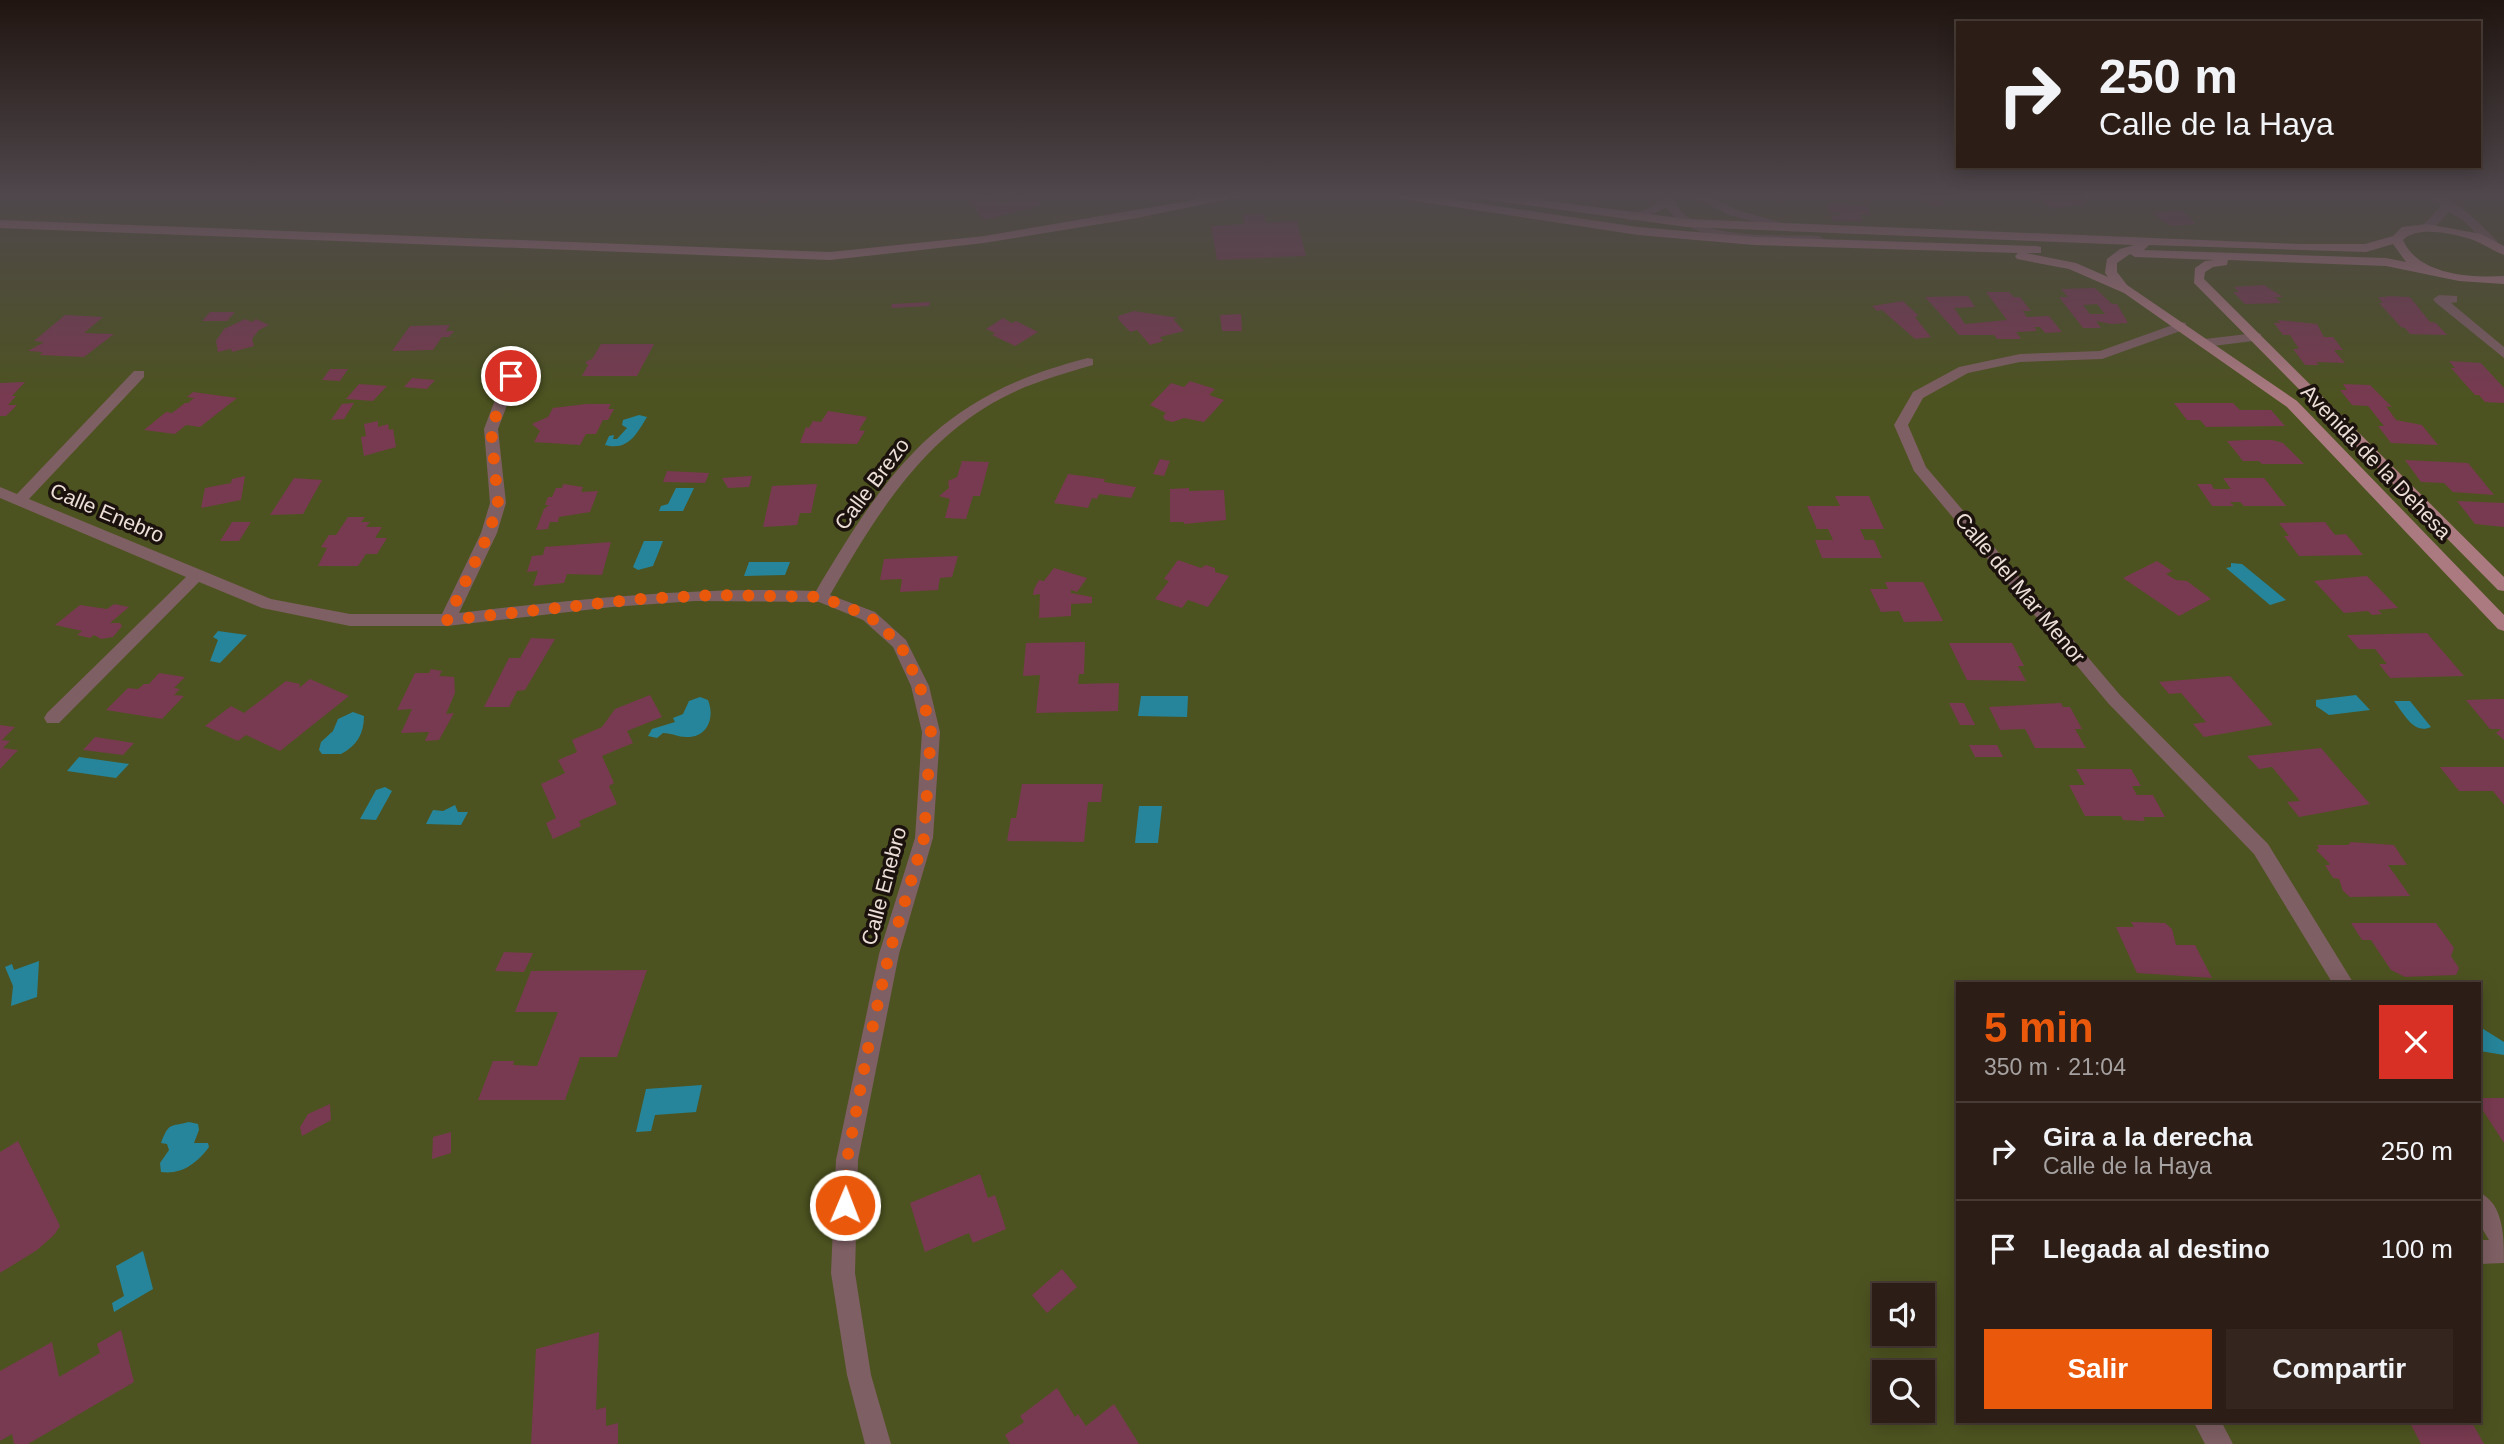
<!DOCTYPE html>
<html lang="es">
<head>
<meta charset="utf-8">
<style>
	body { margin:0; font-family:Arial,sans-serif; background:#34261f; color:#f1f3f6; height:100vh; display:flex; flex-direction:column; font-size:26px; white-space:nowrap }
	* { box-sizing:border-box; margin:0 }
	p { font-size:23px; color:#a6a2a1 }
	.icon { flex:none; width:38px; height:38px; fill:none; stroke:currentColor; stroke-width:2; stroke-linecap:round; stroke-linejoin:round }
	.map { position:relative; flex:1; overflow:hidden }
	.panel { position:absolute; left:1956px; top:982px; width:525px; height:441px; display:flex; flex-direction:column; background:#2c1d16; border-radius:0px; box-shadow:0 4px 18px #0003,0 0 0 2px #483b35 }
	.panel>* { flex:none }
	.guide { position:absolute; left:1956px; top:21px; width:525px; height:147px; border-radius:0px; box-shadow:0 4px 18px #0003,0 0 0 2px #483b35; background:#2c1d16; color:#f1f3f6; overflow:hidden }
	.controls { position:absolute; left:1872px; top:1283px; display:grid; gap:14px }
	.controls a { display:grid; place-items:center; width:63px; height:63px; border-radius:0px; background:#2c1d16; box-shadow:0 4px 18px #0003,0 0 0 2px #483b35; font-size:35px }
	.pin { position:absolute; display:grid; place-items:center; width:60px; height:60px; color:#fff; margin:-30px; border:4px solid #fff; border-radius:50%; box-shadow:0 2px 7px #0007 }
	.me { position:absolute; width:77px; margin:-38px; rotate:1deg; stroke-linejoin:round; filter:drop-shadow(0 0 5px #0008) }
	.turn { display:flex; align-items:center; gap:24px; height:147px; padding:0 28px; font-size:32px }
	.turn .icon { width:91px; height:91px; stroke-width:2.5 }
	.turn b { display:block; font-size:49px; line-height:60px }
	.round { display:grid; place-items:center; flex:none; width:74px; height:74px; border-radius:0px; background:#34261f }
	.summary { display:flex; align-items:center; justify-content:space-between; height:119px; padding:0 28px }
	h1 { font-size:42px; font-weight:600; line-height:52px; color:#ea580c }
	.action { display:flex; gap:14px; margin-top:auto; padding:14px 28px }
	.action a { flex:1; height:80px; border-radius:0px; background:#ea580c; color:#fff; font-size:28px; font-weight:600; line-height:80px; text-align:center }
	.action a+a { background:#34261f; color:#f1f3f6 }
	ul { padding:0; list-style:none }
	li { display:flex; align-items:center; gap:21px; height:98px; padding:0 28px; border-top:2px solid #483b35 }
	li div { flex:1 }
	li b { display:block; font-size:26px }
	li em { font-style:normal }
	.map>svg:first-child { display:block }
</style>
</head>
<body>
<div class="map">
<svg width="2504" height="1444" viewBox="0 0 2504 1444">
	<rect width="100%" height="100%" fill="#3b271d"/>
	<path fill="#4d5320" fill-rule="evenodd" d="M0,196h2504v1248h-2504zM1958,984h522v437h-522zM1885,1295h38v39h-38zM1885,1372h38v38h-38z"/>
	<path fill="#26859a" d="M639,415l8,2c-11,18 -19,34 -42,28l4,-9 5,-1 -1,4h4l10,-11 -5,-3 1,-5z
		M676,488h18l-11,23h-24l2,-5 7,-2z
		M644,541h19l-10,25 -15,4 -5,-3z
		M749,562h41l-5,13 -41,1z
		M2231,563l11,1 44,36 -16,5 -44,-37 5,-1z
		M218,631l29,4 -27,28 -10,-2 8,-21 -5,-3z
		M2356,695l14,15 -41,5 -13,-9v-6z
		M1141,696h47l-1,21 -49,-1z
		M700,697l8,3c7,17 0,38 -22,37 -8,0 -14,-4 -23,-4l-6,5 -9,-2 4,-7 23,-7 -2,-4 10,-4 6,-13z
		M2394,701h16l21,26c-17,8 -27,-13 -37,-26z
		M353,712l11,4c0,17 -7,30 -23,38h-19l-3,-4 2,-8 12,-11 5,-12z
		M79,757l50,7 -13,14 -49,-7z
		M385,787l7,4 -16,29 -16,-1 16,-29z
		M455,805l3,7h10l-7,13 -35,-1 7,-14 10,1z
		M1139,806h23l-4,37h-23z
		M39,961l-2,36 -26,9 2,-20 -8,-19 7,-3 2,6z
		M2480,1027l24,15v13l-24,-4z
		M702,1085l-6,27 -41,3 -4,16 -15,1 10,-43z
		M189,1122l9,2 1,6 -5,13h14l1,4c-12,16 -27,28 -48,25l-1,-9 9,-13 -2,-6 -6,-1c8,-21 9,-16 28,-21z
		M143,1251l10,38 -39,23 -2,-9 12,-7 -8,-30z"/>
	<path fill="#783a50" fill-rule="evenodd" d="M984,196h8l6,8 18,-4 -3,-4h10l4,5 10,-2 5,6 -58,15 -15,-20z
		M1923,196h31l2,4h-16l4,5 -9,1 -7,-3z
		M2039,196h41l6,7 -31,6 -7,-3z
		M1827,203l40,3 3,9 -10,-1 2,8 -30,-2 -1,-5 10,1 -1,-3 -11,-1z
		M2182,210l14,14 -25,2 -19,-13z
		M1264,214l2,9 31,-2 9,35 -89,4 -6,-34 33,-2 -1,-9z
		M2264,285l19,12h-8l6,6 -36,1 -12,-12h6l-5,-5z
		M2095,288l17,16h5l11,19 -17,1 -15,-3 5,7h-18l-24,-31h9l-7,-8zM2097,304l8,10h-15l-7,-9z
		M1986,292h23l5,5h6l11,14h-8l4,6 22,-1 13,16 -17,1 -5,-6h-6l3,4 -21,1 5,7h-24l-3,-4h-35l-34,-38 43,-1 7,11 -21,1 11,16 42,-4z
		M2386,296l24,1 20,25 6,1 11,12 -37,-1 -5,-6 -4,-1 -22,-24h4l-5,-6h10z
		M1903,301l16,15 -4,1 16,20 -16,2 -33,-29 -5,1 -5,-5z
		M930,302l-1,4 -38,2 1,-4z
		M1134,311l45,7 -6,1 11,12 -24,6 3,4 -13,4 -13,-15 -7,2 -11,-12 -1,-4z
		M210,312h25l-8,9h-25z
		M1241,314l1,17h-20l-2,-16z
		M65,315l38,2 -19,16 30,1 -30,23 -45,-2 4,-3 -15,-1 16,-9 -10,-1z
		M1003,318l9,5 4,-2 22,11 -23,14 -23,-11 3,-2 -9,-4z
		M245,319l7,3 4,-3 13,6 -10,5 -7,9 2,7 -22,6 -1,-3 -13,3 -2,-11 8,-12z
		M2278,320l39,4 7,13h9l10,13h-9l11,13 -29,-1 3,3h-14l-12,-16h6l-9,-14h-7l-9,-12h6z
		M450,325l-4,6h8l-5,6h-7l-9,13 -41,1 18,-25z
		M601,344h53l-17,32h-55l6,-11 -3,-3 7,-3z
		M2449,361l32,2 23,25v15l-19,-1 -6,-7h-4l-24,-27h4z
		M330,369h18l-8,12 -18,-1z
		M412,378l23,2 -8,9 -23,-2z
		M1190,381l25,8 -6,6 15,5 -20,22 -20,-4 -11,4 -8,-2 -2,-4 3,-3 -16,-8 21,-22 13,4z
		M25,382l-13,14h4l-8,9h9l-11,11h-6v-33z
		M359,384l28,2 -14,15 -27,-2z
		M2343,384l27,1 22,22 -6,-1 10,14 26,5 16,20 -47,-2 -13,-17h6l-16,-20 -16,-1 -12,-15h7z
		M193,392l44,6 -37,29 -14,-2 -11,9 -31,-4 22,-18 6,1 13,-10h3l6,-5 -7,-1z
		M354,403l-10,16 -13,1 11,-16z
		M2174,403h59l7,7h31l14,16 -79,1 -6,-7h-13z
		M586,404h25l-3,5h6l-6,11h-5l-7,14h-10l-6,11 -46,-3 6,-11 -8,-7 16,-7 5,-9z
		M828,411l39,6 -8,13 6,1 -8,13 -57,-1 6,-16 3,1 4,-7 8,1z
		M378,421v6l10,-3 1,6 4,-1 3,18 -32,9 -3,-19 5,-1 -2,-12z
		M2246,440h26l11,3 21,21h-42l-3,-3h-16l-16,-20z
		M1160,459l10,2 -6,15 -11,-2z
		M2405,460l63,3 26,32 -41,-3 -9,-9 -23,-1z
		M962,461l27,1 -9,34h-7l-7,23 -21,-1 5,-19 -11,-3 10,-8 -1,-7 9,-4z
		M667,471l42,2 -4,10 -42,-1z
		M1068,474l37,5 -1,3 32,5 -5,11 -32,-4 -2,5 -5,-1 -4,10 -34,-5z
		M245,476l-4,24 -40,8 4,-20 26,-5 1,-4z
		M752,476l-3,11 -21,1 -6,-10z
		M294,478l28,2 -19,34 -33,1z
		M2223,478h41l22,28h-42l-4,-4h-10l4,4h-22l-15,-22h14l3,5h17z
		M563,484l20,3 -2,5 17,-1 -8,21 -31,5 -1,5h-8l-2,7 -12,1 8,-21 5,-4h-4l3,-8h4l4,-9h6z
		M817,484l-6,29h-11l-3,12 -34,2 9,-41z
		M1189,488v3l35,-1 2,30 -42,4v-2h-14v-33z
		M1835,496h34l15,33h-24l5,11h9l8,18h-60l-7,-18h18l-5,-11h-11l-10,-23h33z
		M2457,501l47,2v24l-29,-3z
		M348,517h17l-4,5h9l-4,5h16l-7,11h12l-10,16h-11l-8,12h-40l9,-18 -6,-1 8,-12h7z
		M232,522h19l-12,19h-19z
		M2325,522l10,13 11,-1 17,21 -64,1 -15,-20h5l-10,-13z
		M611,542l-9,33 -35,-1 -3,9 -31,3 5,-15 -11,1 5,-16 11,-1 2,-8z
		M958,556l-6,21 -12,1 -2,12 -38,2 2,-13 -22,1 4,-21z
		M1178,560l23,8 5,-3 9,3v4l14,4 -21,31 -20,-7 -6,8 -27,-9 14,-18 -5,-2z
		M2157,561l15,10 -6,3 10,6 11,1 24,18 -32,17 -56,-38z
		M1054,568l33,10 -10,14 -6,-2v3l21,4v6l-21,1v12l-32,2 1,-24 -7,1 1,-6 5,-9 5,1z
		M2367,576l31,32 -20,2 4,4 -10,1 -4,-4 -24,2 -30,-32z
		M1885,582h38l20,39 -39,1 -5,-11 -18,1 -11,-23h18z
		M114,604l15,3 -19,16h10l2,3 -9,11 -12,2 -7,-4 -4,3 -13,-3 5,-4 -27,-6 25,-20 27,4z
		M2427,633l37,43 -74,2 -11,-14h8l-12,-15h-16l-12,-14z
		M531,638l24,1 -30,51 -8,1 -8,16h-25l25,-49h11z
		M1085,642l-1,32h-5l-1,10 41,-1 -1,28 -82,2 4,-38 -17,1 3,-33z
		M1949,643h63l12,23h-6l8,15 -59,-1z
		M431,669l11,2 -3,5 15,1 1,16 -9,21 8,-1 -15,27 -14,1 4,-9 -28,1 11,-24 -15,1 18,-37h14z
		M159,673l26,4 -11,11 6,1 -6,6 10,1 -22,23 -56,-9 22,-22 10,1 6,-5h5z
		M2230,676l43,49 -69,12 -11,-13 13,-2 -25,-29 -12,1 -10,-12z
		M310,679l39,17 -69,55 -34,-16 -8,6 -33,-15 26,-20 13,7 42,-32 14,3 -1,4z
		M650,695l12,22 -35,14 6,12 -31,13 12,27 -5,3 8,18 -38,17 2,5 -28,13 -7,-16 10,-5 -15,-34 24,-11 -7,-13 19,-8 -5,-12 30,-13 13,-18z
		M2494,699h10v41l-8,-7 5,-4h-11l-24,-29z
		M1949,703h15l11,22h-15z
		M2061,703l2,4h7l12,22h-7l11,19h-51l-10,-19 -25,1 -11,-23z
		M0,725l15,2 -13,13 8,1 -7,7 15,2 -18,19z
		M95,737l39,6 -11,12 -40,-5z
		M1969,745h28l6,12h-28z
		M2321,748l24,28 25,28 -71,13 -12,-15 13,-1 -28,-34 -13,2 -12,-13z
		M2440,767h64v38l-11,-14h-34z
		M2076,769h55l10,17h-9l5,9h16l12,22h-22l2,4 -22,-1 -2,-4h-36l-16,-31h16z
		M1022,784h81l-2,18h-13l-4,40 -77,-1 4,-23h5z
		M2351,842l43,3 13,20h-19l22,31 -60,1 -7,-6 -4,-12 -6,-1 -8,-13h5l-1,-2 -13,-13 3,-2 -2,-3h31z
		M2131,922l34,1 7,6 4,16h19l17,33 -75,-5 -21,-46h18z
		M2351,923h85l18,25 -3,8 8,12 -3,7 -51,2 -14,-7 -20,-30h-9z
		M504,952l29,1 -9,19 -29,-1z
		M647,970l-30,87h-37l-15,43h-87l15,-39h21l-1,4 24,1 21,-54h-43l16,-41z
		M2480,1098h24v45l-24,-37z
		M330,1104l1,16 -29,16 -2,-9 8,-13z
		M451,1132v21l-19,6 1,-22z
		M18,1141l42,85 -6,9 -17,15 -37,23v-121z
		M980,1174l8,24 7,-3 11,34 -33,14 -4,-10 -44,19 -15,-49z
		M1062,1269l15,18 -30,26 -15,-18z
		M121,1330l13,52 -106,62h-14l-2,-10 -12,7v-70l52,-29 7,35 41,-24 -3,-9z
		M599,1332l-3,78 10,-3v19l12,-3v21h-87l5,-95z
		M1057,1388l18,29 3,-3 8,12 28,-22 25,40h-129l-5,-9 19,-13 -4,-6z
		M2409,1421h62l13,23h-63z"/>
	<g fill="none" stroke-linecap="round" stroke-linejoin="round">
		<path fill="#7e5f63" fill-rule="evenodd" d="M1660,196h12c4,8 9,17 17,22 29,21 95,17 130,18l6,4 -6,4c-45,-3 -125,4 -153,-37l-8,5 -29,9 -6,-4 27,-9 12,-9z
			M1693,196h15l29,14 63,18 -6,4 -65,-17z
			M2428,196c28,0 50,26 69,45v6h-8l-26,-27 -14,-8 -18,19h-8v-6l18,-19z
			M2439,295l18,1v6l-6,1 53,44v11l-69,-56 -2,-3z
			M2181,322l5,1v6l-84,30 -82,3 -52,11 -45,25 -15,27 18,42 194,228 148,149 86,140h-21l-79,-130 -146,-151 -194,-232 -20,-46 19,-33 46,-25 61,-13 80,-3z
			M2256,333l5,1v6l-56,7 -7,-4 7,-4z
			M1088,358l5,1v6c-31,9 -63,18 -91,33 -81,42 -128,121 -172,197l45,17 31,28 23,46 11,46 -7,106 -34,116 -41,206 -3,113 16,102 20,69h-26l-18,-69 -16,-102 5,-113 43,-206 36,-116 7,-106 -11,-46 -18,-39 -30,-27 -44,-18 -124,-1 -83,6 -165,19h-97l-88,-18 -63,-26 -140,141h-12l-3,-5 3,-5 139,-136 -186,-79v-11l17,7 117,-123h10v6l-115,122 242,100 79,15h92l39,-81 9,-30 -6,-74 20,-53 7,-4 7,4 -20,53 8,74 -9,30 -38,80c119,-14 237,-27 357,-22 74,-125 125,-196 272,-233z
			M2480,1193c24,11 24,45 24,70l-24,1v-24h9l-9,-15z
			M2193,1421h28l12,23h-28z"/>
		<path fill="#ab7a81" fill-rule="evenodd" d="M1217,196h26l-106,22 -153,25 -154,17 -830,-32v-8l830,32 154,-16z
			M1398,196h31l209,31 116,10 283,9 4,1v6h-15l50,10 32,14 -3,-4 2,-14 13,-10 14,-4 -447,-18 -205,-28 -5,-3h34l176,23 614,25h64l28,-8 9,-9 25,-3 54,10 23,12v9c-11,-4 -20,-11 -31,-15 -18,-6 -55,-15 -70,0 15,35 68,38 101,36v8l-45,-3 -73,-15 -158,-6 -1,5 -14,2 -8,5 -1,7 300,298v14l-6,-1 -304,-307 1,-15 10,-7 10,-1 -80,-3 -5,-3 -13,9v9l10,13 170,116 207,214v16l-6,-2 -211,-222 -163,-114 -55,-24 -52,-10 -2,-3 3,-3 -264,-8 -116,-10 -235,-36zM2393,244l13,18 -20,-4 -242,-8 5,-5 217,7z"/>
	</g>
	<linearGradient id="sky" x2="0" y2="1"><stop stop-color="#201510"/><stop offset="0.49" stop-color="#4f474c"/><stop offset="1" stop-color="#4f474c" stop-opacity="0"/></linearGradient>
	<rect width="2504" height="399" fill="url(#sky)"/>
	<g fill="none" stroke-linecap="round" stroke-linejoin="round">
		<path stroke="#ea580c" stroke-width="12" stroke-dasharray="0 21.6" d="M511,376l-20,53 7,74 -9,30 -42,87 193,-21 77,-4 104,2 48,19 31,28 20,42 11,46 -7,106 -35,116 -20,89 -22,117 -2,45"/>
	</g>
	<g text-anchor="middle" stroke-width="7" stroke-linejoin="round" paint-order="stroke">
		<g font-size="21" fill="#eddfd8" stroke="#1b120e">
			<text transform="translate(2376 462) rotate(46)" y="7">Avenida de la Dehesa</text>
			<text transform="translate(872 484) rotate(-53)" y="7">Calle Brezo</text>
			<text transform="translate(107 513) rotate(23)" y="7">Calle Enebro</text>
			<text transform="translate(2020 588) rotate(50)" y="7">Calle del Mar Menor</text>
			<text transform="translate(884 886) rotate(-75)" y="7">Calle Enebro</text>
		</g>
	</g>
</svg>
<div class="controls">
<a><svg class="icon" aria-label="sound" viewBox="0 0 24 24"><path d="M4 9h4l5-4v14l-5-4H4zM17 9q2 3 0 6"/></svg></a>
<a><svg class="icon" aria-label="search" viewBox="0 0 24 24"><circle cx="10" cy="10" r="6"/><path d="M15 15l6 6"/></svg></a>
</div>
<div class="pin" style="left:511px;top:376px;background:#d93025"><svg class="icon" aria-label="arrive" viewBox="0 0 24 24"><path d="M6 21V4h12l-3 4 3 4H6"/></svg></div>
<svg class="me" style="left:845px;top:1205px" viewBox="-20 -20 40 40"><circle r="17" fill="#ea580c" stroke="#fff" stroke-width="3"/><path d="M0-11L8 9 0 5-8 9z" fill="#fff"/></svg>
<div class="guide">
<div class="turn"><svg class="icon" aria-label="right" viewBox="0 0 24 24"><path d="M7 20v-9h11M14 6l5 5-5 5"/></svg><div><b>250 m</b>Calle de la Haya</div></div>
</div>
<section class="panel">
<div class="summary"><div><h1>5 min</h1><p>350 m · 21:04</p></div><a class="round" style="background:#d93025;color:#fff"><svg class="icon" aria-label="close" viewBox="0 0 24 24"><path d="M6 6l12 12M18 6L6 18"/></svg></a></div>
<ul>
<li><svg class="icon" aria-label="right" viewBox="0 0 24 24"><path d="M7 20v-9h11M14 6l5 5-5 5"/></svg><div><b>Gira a la derecha</b><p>Calle de la Haya</p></div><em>250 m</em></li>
<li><svg class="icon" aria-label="arrive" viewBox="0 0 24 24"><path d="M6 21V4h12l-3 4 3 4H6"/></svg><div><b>Llegada al destino</b></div><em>100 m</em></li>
</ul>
<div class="action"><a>Salir</a><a>Compartir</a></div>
</section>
</div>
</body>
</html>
